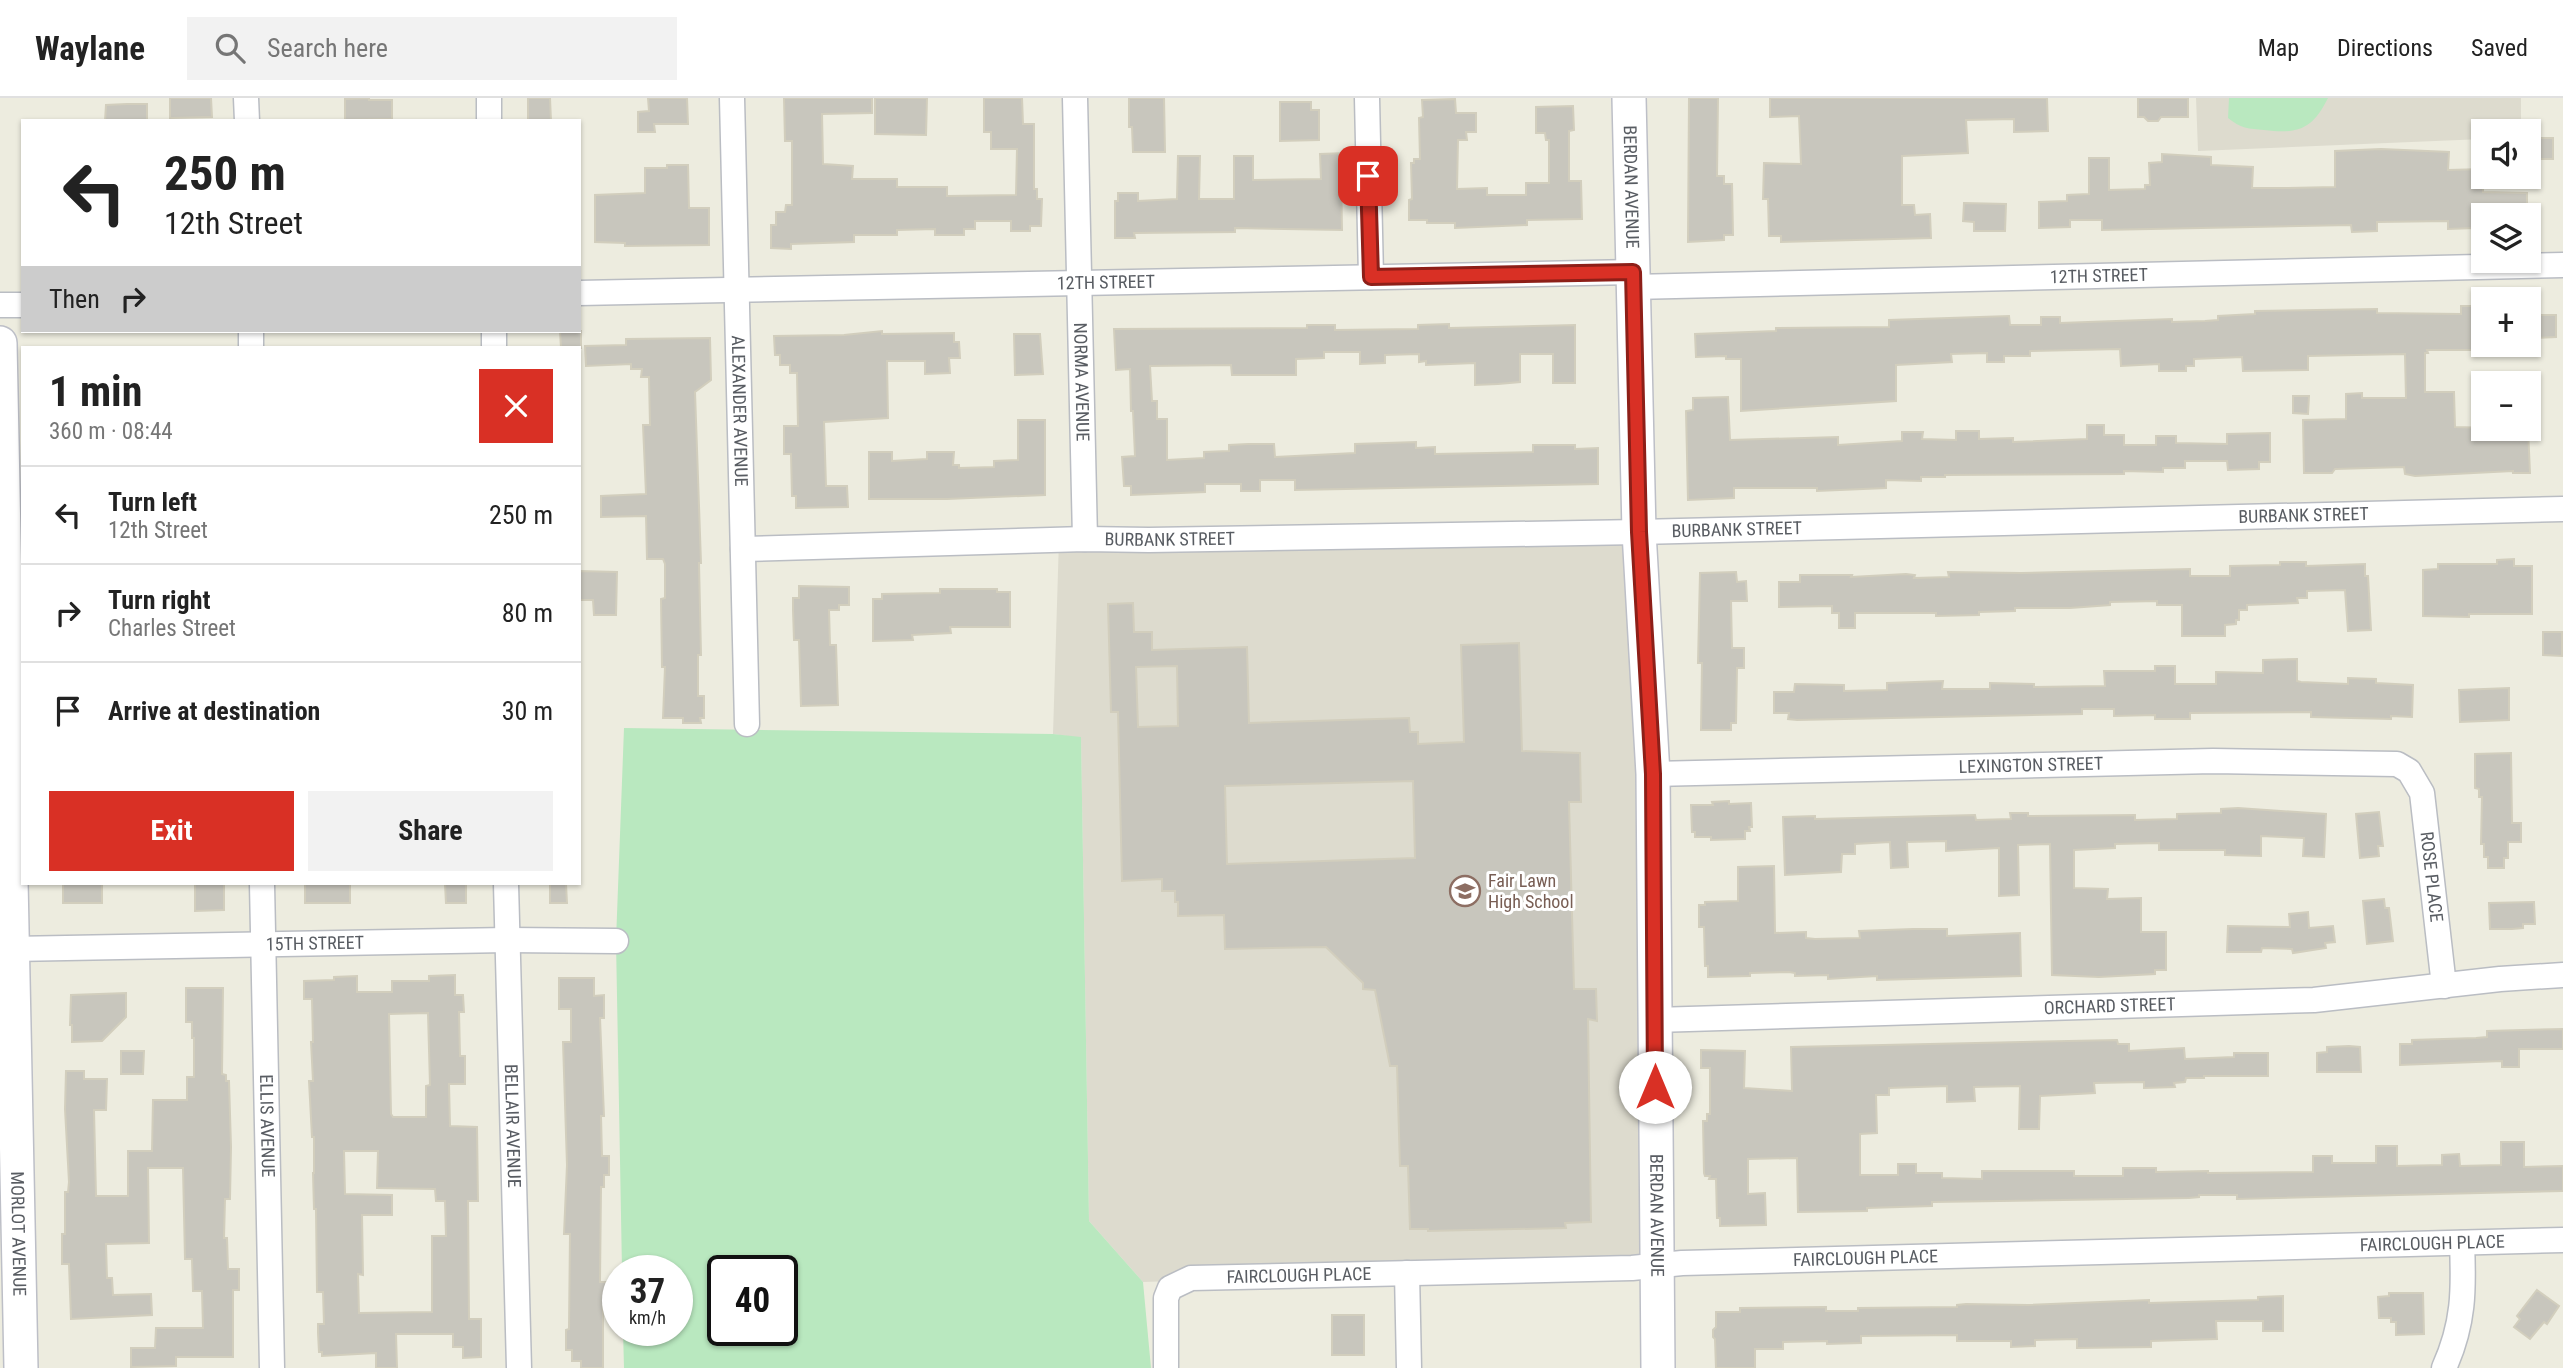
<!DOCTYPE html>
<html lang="en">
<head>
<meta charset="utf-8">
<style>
	body { margin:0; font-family:"Roboto Condensed",sans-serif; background:#f2f2f2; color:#222; height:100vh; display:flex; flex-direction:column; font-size:26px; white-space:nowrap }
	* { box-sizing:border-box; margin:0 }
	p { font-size:23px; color:#767676 }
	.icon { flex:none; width:38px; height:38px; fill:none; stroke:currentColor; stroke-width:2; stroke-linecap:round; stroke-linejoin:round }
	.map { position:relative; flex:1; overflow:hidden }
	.details { position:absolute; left:21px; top:248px; width:560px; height:539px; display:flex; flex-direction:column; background:#fff; border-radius:0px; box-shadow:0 2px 5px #0004 }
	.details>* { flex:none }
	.guide { position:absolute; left:21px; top:21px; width:560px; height:214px; border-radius:0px; box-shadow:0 2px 5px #0004; background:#fff; color:#222; overflow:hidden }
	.buttons { position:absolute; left:2471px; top:21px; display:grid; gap:14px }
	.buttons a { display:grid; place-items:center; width:70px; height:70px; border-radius:0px; background:#fff; box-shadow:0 2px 5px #0004; font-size:35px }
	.speed { position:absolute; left:602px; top:1157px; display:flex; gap:14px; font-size:35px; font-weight:700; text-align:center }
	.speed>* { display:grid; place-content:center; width:91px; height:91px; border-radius:50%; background:#fff; box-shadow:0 2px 5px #0004; line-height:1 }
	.speed small { font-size:18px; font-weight:400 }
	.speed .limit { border:4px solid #111; border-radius:10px; background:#fff; color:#111 }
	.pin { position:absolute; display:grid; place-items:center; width:60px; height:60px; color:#fff; margin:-30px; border-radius:14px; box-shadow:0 4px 10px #0006 }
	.me { position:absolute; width:77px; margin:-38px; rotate:0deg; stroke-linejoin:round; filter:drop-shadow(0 0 5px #0008) }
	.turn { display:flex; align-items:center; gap:24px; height:147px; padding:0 28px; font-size:32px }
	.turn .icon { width:91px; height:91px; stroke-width:2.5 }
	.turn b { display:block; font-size:49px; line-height:60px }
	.then { display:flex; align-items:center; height:66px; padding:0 28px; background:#0003; gap:14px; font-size:26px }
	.round { display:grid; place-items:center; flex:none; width:74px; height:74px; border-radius:0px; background:#f2f2f2 }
	.overview { display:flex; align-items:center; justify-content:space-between; height:119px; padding:0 28px }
	h1 { font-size:42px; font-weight:700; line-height:52px }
	.action { display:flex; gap:14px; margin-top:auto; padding:14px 28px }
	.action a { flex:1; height:80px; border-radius:0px; background:#d93025; color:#fff; font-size:28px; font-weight:700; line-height:80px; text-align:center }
	.action a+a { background:#f2f2f2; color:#222 }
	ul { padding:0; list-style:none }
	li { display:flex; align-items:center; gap:21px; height:98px; padding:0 28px; border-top:2px solid #e0e0e0 }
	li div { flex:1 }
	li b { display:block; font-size:26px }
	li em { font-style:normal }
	header { display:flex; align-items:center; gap:42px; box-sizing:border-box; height:98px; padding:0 35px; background:#fff; border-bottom:2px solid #e0e0e0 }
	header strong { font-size:33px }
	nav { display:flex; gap:38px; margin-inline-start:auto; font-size:24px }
	.search { width:490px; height:63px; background:#f2f2f2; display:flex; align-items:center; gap:18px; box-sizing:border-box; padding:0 24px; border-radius:0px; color:#767676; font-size:26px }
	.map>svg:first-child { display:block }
</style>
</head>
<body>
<header>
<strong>Waylane</strong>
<div class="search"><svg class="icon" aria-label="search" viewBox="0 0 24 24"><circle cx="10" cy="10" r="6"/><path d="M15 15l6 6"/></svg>Search here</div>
<nav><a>Map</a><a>Directions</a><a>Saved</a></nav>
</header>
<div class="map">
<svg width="2563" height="1270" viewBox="0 0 2563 1270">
	<rect width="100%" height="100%" fill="#edecdf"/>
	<path fill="#dddbce" d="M2196,0h325v33h-38v8l-285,12z
		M1639,434l16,734 -512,16 -54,-61 -8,-483 -28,-4 6,-195z"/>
	<path fill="#b9e8bf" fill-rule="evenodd" d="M2229,0h99c-16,32 -30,36 -64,32 -15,-1 -24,-2 -36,-12z
		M624,630l429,6 28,3 8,484 54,61 8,86h-527l-1,-38h54v-60h-55l-6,-329zM723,1172h59v60h-59z"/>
	<path fill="#c8c6bd" stroke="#d2cebd" stroke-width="2" fill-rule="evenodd" d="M170,0h41l1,19 -42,1z
		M369,0v2h23v19l-47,1v-21z
		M528,0h22l1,23h-23z
		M648,0h39l1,26h-34l1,8h-17v-20l11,-1z
		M784,0h88v15l-50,1 1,50 30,2 -1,13h45v8h50v9l69,-1 1,-46h-26v-17h-7v-34h38l1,26h11v65h3v10h5l-1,27h-11v5h-19v-10h-36v8h-11v6h-29v-6l-38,1v5h-43v7l-63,2v5l-20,-1v-23h5v-13h9l1,-7h6v-64h-7z
		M875,0h52l-1,37 -51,-1z
		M1129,0h35l1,54h-32l-1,-25h-3z
		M1689,0h29l-1,78h7v8h8l1,51h-9v5l-36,2z
		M1770,0h277l1,33 -34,1v-13l-48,1 2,33 -66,3v49h12l1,10 15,-1 1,24 -150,4v-6h-12l-1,-37h-5l1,-36 37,1 -2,-48 -29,1z
		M2138,0h50v19h-27l-3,4h-10l-4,-4h-6z
		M1455,1l1,14h20v19h-10l1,8h-9l-1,49 30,-1v7h39v-12h23v-43h-3l-1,-7h-9v-26l37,-1 1,24 -5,1v50h12l1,38 -55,1v5l-72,3v-5h-28v-3h-18v-20l3,-1 -1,-36h3v-4h6l-1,-41 4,-1 -1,-17z
		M1280,4h31v8h8v30l-39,1z
		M127,6h20v17h-42l1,-16z
		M2532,40h21v21h-21z
		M2381,51l68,3 -1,18 35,-1v23l44,1v22h-51l-1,13 -27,1v-8l-71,1v9l-25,1 -1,-7 -249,5v-10h-32v7l-31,1v-26l28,-1v-6l22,-1v-36h20v32l36,-1v-4h5l-1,-22 13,-1v-8l49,3v8l42,2 -1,21h36l47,-1v-36z
		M1346,55v22h-5l1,55 -107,-2v4l-101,1 1,5h-20v-37h3v-8h20v8l39,-2 1,-43h22l-1,43h35v-43h19v24l68,-1 -1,-25z
		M667,67h21l1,43h20v37l-84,1v-3l-30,-1v-47l50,-2v-25h22z
		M1964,105l42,1 -1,27h-31v-9l-11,-1z
		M2461,208h16v44h-50l1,3h-3v39h29l1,35 73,2 2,44h-17v-2l-98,5 -10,-2 -1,-7 -69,2 -3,4h-28l-1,-53 43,-1v-25l16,-1v5h44l-1,-44 -97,2v14l-65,1 -1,-14 -48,2v7h-8v5h-27v-7l-38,2 -1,-17 -90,2v5h-26v6h-17v-9l-36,1 1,8 -56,3v36l-155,10v-52h-15v-3l-30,1 -1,-23 81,-3v-3l113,-1v-7l120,-4 1,9h31v-8h19v6l112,-4v3l33,-1 13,-1v-4l37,-2v-3l122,-2v4l84,1z
		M2535,217h21v22l-21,1z
		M1449,226v4l126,-3v58h-22v-29h-33v28l-22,2 -23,1v-22l-49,2v-4l-7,1v-8l-34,1v8l-25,1v-12h-36v6l-28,1v16h-64l-1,-10 -81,1 2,35h5v18h10v41l37,-2v-6l25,-1v-6l19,-1h26l1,13 80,-4v-9l61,-2v6l19,-1v7l98,-2v-7h42v4l23,-1v36l-303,6v-10h-35v11h-19v-7h-36v8l-74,3v-9h-7l-2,-29 13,-1 -2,-45h-2l-1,-42 -14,1 -2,-41 193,-1v-3h28v5l83,-1v-4z
		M560,233h21v17h-20z
		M882,233v3l72,-1v9h5l1,16h-11l1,15 -25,1v-13h-38l1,57 -64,4 2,64h21l1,21 -52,1v-12h-4l-1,-42h-7v-28h14l-1,-53h-7v-8h-10v-10h-5l-1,-19 70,-1z
		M1014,236h26l3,40 -28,1z
		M710,240l1,42 -16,12 6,171h-2l2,92h-3v41h6v22h-4l1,5h-18v-5h-20l2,-51h-3l-1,-68 4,-1v-34l-2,-5h-16l-1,-43 -45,1v-21l45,-2 -3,-69h7l-1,-48h-8l1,-8h-11v-5l-45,2 -1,-20 41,-1v-6z
		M2293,298h16l-1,18 -15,-1z
		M1728,299l2,43 108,-3v8l64,-4v-9h21l-1,7 34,1v-9h23v8l34,-1v4l74,-3v-14h17v10h20v10h32v-9h20v7l51,1v-10l43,-1v29h-11v7l-31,1 -1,-9h-42v7h-22v4l-39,-1v3l-179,1v2h-24v4l-35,-1v8l-69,3v-3h-83v10l-46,2 -2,-89 7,-1v-12z
		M1018,322h27v75l-98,4h-78v-47h23v9l35,-2v-7h27l-1,13h6v3l35,-1v-6l24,-1z
		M2514,461v7h18v48h-63v3l-46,-1v-46l15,-1v-5h59v-4z
		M2280,464h26v4l59,-2v12h3l3,54 -23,1 -3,-41 -38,1v7h-10l1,5 -51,2v5h-8v10h-3v4l-11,1v11h-43v-31h-25v-4l-47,1v3l-40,3h-55v3l-36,1v3l-43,1v-3h-81v15h-16v-15h-7v-7l-53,1v-25h21v-7h52l-1,2 55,-3 9,1 -1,3 35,-1 -1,-5 73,1 169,-4v7h40v-10l50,-1z
		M579,473l38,1 -1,43h-22l-1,-15h-14z
		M1736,474l1,10 9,-1 1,20h-16l1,47h12v20h-7l-1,55h-5v7h-30l1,-67h-4l2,-90z
		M799,488l50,1v18h-10v5h-10l1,35h6l2,60 -37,1 -2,-66h-5l-1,-30v-12h6z
		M940,491h57v3h13v35h-60l1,6 -39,2 1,5 -40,1v-42h9v-5l58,-1z
		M1133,505l1,29h18v18l95,-3 2,76 160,-5 1,14h8v12l46,-2 -3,-97 58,-2 3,108 58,2 1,49h-12l5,187h22l1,32 -9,-2 3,203 -26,1 1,5 -138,3v-2h-18l-2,-63h-8l-3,-100h-7l-15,-76 -12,-1v-6l-37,-36 -101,2 -1,-34 -46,1v-14h-3v-11h-13v-12l-40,2 -4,-169h-7l-3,-108zM1177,568l1,60 -40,1 -2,-60zM1413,683l2,77 -188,6 -2,-78z
		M2543,534h19v24l-19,-1z
		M2297,561v22l4,1 47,2v-6l28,1v4l37,2 -1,32 -21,-1v3l-80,-2v-5l-121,1v6h-35v-4l-41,1v-7h-32v5l-285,6 -9,-1 1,-6h-15v-21h20l1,-8 49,1v6l43,-1v-7l56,-2 -1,8h48v-6l44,1v3l71,-1 -1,-15h51v-5h20v18h41v-12l47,1v-13z
		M2509,590v32l-49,2 -1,-32z
		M2511,655l1,70h9v19h-13v16h-4v10h-16v-11h-4v-13h-3l1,-47h-3v-8l-4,-1v-34z
		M1729,703v3l22,-1 1,24h-3l1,4h-5v8l-34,1v-3h-16v-5h-3l-1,-27h22l-1,-3z
		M2238,710l88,6 -2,43 -21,-1 1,-18 -43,-2v20l-36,-1v-5h-66v-7l-44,1v4l-41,2v38l34,1 -1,10 34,-1v34h25v38h-11v4l-56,3 -47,-2 -2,-131 -32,1 1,50 -20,1v-48l-53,3v-10l-39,1 1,25 -17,1 -1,-26 -35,2v10h-13l-1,18 -56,3 -2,-58 32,-1v3l160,-4 1,5 35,-1 -1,-6h18v3l107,-1v5l42,-1v-5l44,-1v-4z
		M2379,714l4,34h-5l1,10 -19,2 -4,-44z
		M1774,768l1,67 31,-1v6l9,1 45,-1 -1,-7 54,-2h34v7l73,-3 1,43 -144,4v-4l-49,3v-4l-33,1v-3l-6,-1 -39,1v3l-42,1v-11h-3l-1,-39h-5v-22h6v-3l33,-1v-34z
		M63,786h39v19h-39z
		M195,786h29v26l-29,1z
		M305,786h45v19h-45z
		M445,786h21v19h-20z
		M550,786h16l1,19h-17z
		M2384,801l1,9h4l4,33 -26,3 -4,-43z
		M2534,804l1,22h-12v4l-11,1h-22l-1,-26z
		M2308,814l1,16 24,-2 2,16 -10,1 1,5 -33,5 -1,-4 -30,-1 -1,4h-34l1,-26 62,1 -1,-13z
		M455,877v20h8l1,17h-5l1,44h5v28h-16l1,42 27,1 1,74h-10l1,118h12v38l-18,1v-11h-10v-13h-57l1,34h-21v-15l-54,3v-4h-3l-1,-19v-9h6l-1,-32h-6l-1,-83h-2l-1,-36h1v-36h-2l-3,-56h4l-2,-39h2l-1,-43h-8v-18l30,-1v-3l23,-1v16h35v-11h37v-5zM428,915l2,72 -4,1v31h-33l-2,-3 -2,-100zM344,1053h34l-1,37 58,1 1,12h9l1,35h-14v76l-73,1 -1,-39 5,1 -1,-60h30v-20l-47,-1z
		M559,880h35v18l10,-1v23h-4l4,98h-3l1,40h7v19h-5v12h-3l-1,95h6v23h-3v63h-22v-7h-9v-11h-6v-20l3,-1 1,-95h-6l3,-69 -4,-123h8v-33h-12z
		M186,890h37l-1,86 4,1v6h3l2,66 -1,52h-5l-1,39h3l1,31h11v21h-6v67h-57v9l-45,1v-19h24l1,-20h47l-1,-37h-9l-1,-32h-7l-2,-91h-35l1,75 -43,1 1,34h5l1,17 38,-1 1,21 -81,4 -2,-55h-7v-30h3v-42h3l1,-10 -4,-73 1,-38h18v8h23l-1,31h-12l2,86h32v-45h24l1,-51h34v-23h7v-39h-2v-16h-6z
		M126,895v24l-24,24 -30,1v-17h-2l1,-30z
		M2563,931v20h-44v18h-17v-6l-102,4v-21h12v-4l64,-2 11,-1v-6z
		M2117,942l1,4h11v7l55,-3 1,11 49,-2v-4h34v23h-64v2h-18l-1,4 -11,1 1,4 -31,1v-6l-50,1 1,10 -55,3 -1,33h-20l1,-43 -46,1 1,14 -28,1v-16l-58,2v7h-13l1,38 -17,1v41h38v-11h18v9h26v5l40,1v-8h92v5h49v-8h33v4l52,-1v2l105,-1v-16h19v7h44v-17h21v20l45,-1v-10l17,-1 1,12 41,-1v-23h23v25l39,-1v25l-326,8v-4h-38v2l-10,1 -257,4v4l-65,2v3l-69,1 -1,-54 -49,1v35l17,-1 1,32 -46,1v-8h-3l-1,-39h-7l1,-3h-5l-1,-3 -1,-52h4v-7h3v-46h-9v-18l44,1 -1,37 48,3 -1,-44z
		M2349,948l11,1 1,25h-44v-19l10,-1v-5z
		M121,953h23l-1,23h-22z
		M2537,1192l22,16 -12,18 -3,-2 -14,17 -16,-12 6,-8 -3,-3z
		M2389,1195h34l1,41 -28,1v-13h-5v-4h-12l-1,-21 11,-1z
		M2283,1198v35h-20v-10h-47l1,18 -66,2v6l-74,1v-9l-42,1v6l-24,1v-6h-54v-6l-96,1v7l-34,1v-3l-44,1v7h-28v19h-39l-1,-29 -2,-2v-7l3,-3v-15h24v-4l86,-1v4h32v-3l99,-1v-2l9,-1 62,1 121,-5v3l109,-3v-3z
		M1332,1217h32v40h-32z"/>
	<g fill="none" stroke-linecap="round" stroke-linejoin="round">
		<g stroke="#babdc3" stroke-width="27">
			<g id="street">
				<path d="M246,0l1,23"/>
				<path d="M489,0v23"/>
				<path id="s1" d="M732,0l15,626"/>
				<path id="s2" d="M1075,0l10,441"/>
				<path d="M1367,0l4,179"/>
				<path id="s3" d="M1633,189l930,-22"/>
				<path id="s4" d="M579,195l1054,-21"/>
				<path d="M0,207h23"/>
				<path d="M251,233v17"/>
				<path d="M494,233v17"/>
				<path id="s5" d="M743,451l342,-10 64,1 490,-8 924,-23"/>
				<path id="s6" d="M1653,676l560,-13 184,3 12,7 13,22 22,193"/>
				<path id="s7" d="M262,786l10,484"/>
				<path id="s8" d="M506,786l13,484"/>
				<path id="s9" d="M12,851l495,-9 109,1"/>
				<path id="s10" d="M1655,922l659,-20 186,-21 63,-4"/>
				<path d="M1407,1175l2,95"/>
				<path id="s11" d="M1166,1270v-70l4,-10 21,-10 441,-10 50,-5 881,-23"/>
				<path d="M2444,1270c20,-44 20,-78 18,-125"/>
			</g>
		</g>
		<g stroke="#bdbfc7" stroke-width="36">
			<g id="secondary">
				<path id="s12" d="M1629,0l10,434 14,242 5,594"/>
				<path id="s13" d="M0,245l21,1025"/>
			</g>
		</g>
		<use href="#street" stroke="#fff" stroke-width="24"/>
		<use href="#secondary" stroke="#fff" stroke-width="33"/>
	</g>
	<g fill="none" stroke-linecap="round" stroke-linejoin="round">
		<g stroke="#8d1f18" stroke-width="18">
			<path id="route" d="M1368,78l3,101 262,-5 6,260 14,242 2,313"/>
		</g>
		<use href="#route" stroke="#d93025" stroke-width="12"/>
	</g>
	<defs>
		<g id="school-ring" transform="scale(1.575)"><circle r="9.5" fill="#fff" stroke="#8d6e63" stroke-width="1.5"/><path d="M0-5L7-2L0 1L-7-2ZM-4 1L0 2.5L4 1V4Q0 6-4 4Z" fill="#8d6e63"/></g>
	</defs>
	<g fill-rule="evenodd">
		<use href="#school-ring" x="1465" y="793"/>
	</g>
	<g text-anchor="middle" stroke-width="6" stroke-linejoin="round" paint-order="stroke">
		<g font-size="18" fill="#585c62" stroke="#fff">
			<text dy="6" stroke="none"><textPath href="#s12" startOffset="89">BERDAN AVENUE</textPath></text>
			<text dy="6" stroke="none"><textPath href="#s3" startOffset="466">12TH STREET</textPath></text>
			<text dy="6" stroke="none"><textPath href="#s4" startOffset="527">12TH STREET</textPath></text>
			<text dy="6" stroke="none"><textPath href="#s2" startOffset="284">NORMA AVENUE</textPath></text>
			<text dy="6" stroke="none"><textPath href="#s1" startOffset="313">ALEXANDER AVENUE</textPath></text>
			<text dy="6" stroke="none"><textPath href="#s5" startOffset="1561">BURBANK STREET</textPath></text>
			<text dy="6" stroke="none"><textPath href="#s5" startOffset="994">BURBANK STREET</textPath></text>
			<text dy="6" stroke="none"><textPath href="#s5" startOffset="427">BURBANK STREET</textPath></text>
			<text dy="6" stroke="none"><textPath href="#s6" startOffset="378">LEXINGTON STREET</textPath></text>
			<text dy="6" stroke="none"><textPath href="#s6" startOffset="868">ROSE PLACE</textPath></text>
			<text dy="6" stroke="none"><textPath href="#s9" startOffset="303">15TH STREET</textPath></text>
			<text dy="6" stroke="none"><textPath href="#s10" startOffset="455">ORCHARD STREET</textPath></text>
			<text dy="6" stroke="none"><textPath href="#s7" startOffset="242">ELLIS AVENUE</textPath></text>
			<text dy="6" stroke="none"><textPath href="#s8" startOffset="242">BELLAIR AVENUE</textPath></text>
			<text dy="6" stroke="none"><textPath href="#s12" startOffset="1118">BERDAN AVENUE</textPath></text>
			<text dy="6" stroke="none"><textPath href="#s13" startOffset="891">MORLOT AVENUE</textPath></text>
			<text dy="6" stroke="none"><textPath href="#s11" startOffset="1346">FAIRCLOUGH PLACE</textPath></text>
			<text dy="6" stroke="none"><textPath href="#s11" startOffset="779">FAIRCLOUGH PLACE</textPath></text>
			<text dy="6" stroke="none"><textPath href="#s11" startOffset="212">FAIRCLOUGH PLACE</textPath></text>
		</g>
		<g font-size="18" fill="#785e54" stroke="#fff" text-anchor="start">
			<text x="1488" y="789">Fair Lawn<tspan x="1488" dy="21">High School</tspan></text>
		</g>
	</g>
</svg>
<div class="buttons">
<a><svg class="icon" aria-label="sound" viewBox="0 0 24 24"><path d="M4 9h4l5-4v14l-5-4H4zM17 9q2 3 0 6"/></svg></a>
<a><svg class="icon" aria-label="layers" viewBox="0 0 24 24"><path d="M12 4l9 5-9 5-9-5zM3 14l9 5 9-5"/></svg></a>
<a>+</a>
<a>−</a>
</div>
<div class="speed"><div>37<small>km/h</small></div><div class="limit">40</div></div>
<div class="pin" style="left:1368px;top:78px;background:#d93025"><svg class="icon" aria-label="arrive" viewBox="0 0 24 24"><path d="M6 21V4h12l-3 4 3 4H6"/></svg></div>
<svg class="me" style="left:1655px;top:989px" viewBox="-20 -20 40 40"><circle r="19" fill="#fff"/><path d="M0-13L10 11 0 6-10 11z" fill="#d93025"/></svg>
<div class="guide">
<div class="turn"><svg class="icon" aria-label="left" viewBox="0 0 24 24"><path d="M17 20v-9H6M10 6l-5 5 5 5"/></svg><div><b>250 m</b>12th Street</div></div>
<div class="then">Then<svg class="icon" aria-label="right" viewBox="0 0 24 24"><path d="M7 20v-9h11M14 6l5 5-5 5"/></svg></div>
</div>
<section class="details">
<div class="overview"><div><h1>1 min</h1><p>360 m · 08:44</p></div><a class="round" style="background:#d93025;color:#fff"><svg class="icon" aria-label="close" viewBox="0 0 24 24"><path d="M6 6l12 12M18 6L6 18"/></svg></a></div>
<ul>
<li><svg class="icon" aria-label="left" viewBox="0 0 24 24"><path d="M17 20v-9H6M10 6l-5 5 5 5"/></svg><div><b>Turn left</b><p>12th Street</p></div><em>250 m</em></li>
<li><svg class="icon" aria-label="right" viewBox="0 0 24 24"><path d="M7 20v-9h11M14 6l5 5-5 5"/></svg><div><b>Turn right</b><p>Charles Street</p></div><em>80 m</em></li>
<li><svg class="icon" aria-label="arrive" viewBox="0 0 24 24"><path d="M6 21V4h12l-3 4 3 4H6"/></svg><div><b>Arrive at destination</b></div><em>30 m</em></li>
</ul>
<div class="action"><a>Exit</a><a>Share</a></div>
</section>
</div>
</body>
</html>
